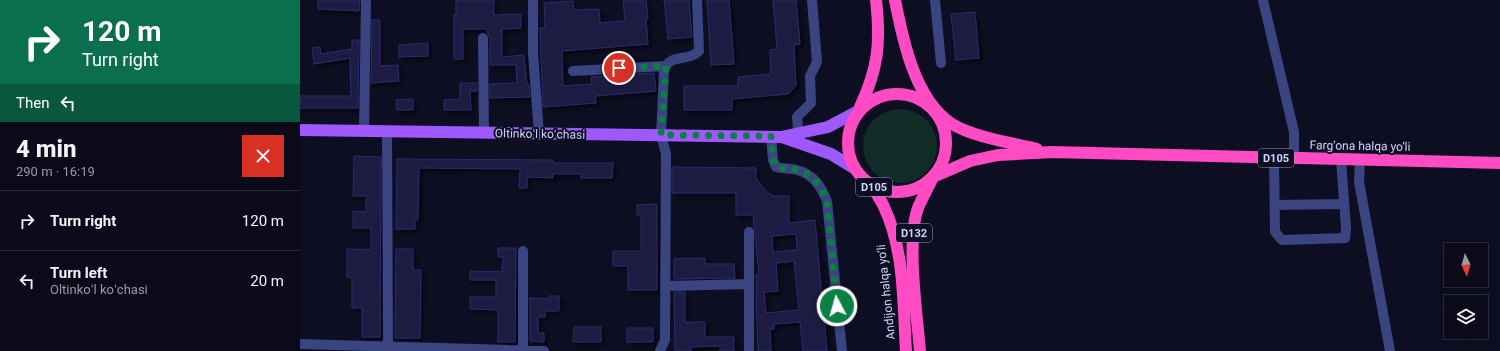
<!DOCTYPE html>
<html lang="en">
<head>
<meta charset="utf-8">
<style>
	body { margin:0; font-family:Roboto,sans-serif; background:#181827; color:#f1f3f6; height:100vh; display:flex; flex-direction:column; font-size:15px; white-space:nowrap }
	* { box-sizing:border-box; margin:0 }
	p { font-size:13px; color:#999aa2 }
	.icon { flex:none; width:22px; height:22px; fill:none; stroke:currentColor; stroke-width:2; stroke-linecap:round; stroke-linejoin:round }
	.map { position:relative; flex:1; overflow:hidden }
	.drawer { display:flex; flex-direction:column; background:#0a0a1a; width:300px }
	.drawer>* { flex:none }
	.hud { background:#0b6e4f; color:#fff; overflow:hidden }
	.needle { width:26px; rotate:175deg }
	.buttons { position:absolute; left:1144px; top:243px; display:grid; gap:8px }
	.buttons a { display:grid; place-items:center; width:44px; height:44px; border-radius:0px; background:#0a0a1a; box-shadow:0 4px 16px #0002,0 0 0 1px #2a2b39; font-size:20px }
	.pin { position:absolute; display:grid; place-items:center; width:34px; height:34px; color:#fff; margin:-17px; border:2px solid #fff; border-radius:50%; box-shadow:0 1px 4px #0007 }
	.me { position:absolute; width:44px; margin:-22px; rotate:354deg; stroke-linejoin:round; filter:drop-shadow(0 0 3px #0008) }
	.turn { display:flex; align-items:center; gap:14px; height:84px; padding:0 16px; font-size:18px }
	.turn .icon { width:52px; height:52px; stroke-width:2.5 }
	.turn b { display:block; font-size:28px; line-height:34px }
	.then { display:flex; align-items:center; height:38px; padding:0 16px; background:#0003; gap:8px; font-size:15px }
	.round { display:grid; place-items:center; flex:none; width:42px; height:42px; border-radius:0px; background:#181827 }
	.overview { display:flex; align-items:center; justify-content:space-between; height:68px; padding:0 16px }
	h1 { font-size:24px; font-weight:800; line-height:30px }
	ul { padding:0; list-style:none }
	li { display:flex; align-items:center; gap:12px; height:60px; padding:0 16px; border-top:1px solid #2a2b39 }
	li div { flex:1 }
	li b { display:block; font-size:15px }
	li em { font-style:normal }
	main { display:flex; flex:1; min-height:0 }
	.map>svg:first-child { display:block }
</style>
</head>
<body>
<main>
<section class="drawer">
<div class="hud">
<div class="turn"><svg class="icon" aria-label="right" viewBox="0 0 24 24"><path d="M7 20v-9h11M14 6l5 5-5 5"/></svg><div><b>120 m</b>Turn right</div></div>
<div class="then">Then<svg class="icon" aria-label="left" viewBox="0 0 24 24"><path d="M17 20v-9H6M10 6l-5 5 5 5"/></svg></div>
</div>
<div class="overview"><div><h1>4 min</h1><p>290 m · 16:19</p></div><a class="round" style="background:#d93025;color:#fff"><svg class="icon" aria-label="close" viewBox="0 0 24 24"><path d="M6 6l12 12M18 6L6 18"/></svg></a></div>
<ul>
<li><svg class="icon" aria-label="right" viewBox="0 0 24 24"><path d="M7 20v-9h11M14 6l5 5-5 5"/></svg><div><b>Turn right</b></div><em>120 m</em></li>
<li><svg class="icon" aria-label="left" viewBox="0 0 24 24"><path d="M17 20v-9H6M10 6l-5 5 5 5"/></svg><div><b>Turn left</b><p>Oltinkoʻl koʻchasi</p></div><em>20 m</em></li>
</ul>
</section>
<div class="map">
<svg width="1200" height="351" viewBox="0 0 1200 351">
	<defs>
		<filter id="shadow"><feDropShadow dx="3" dy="3" stdDeviation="2" flood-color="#0009"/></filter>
	</defs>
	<rect width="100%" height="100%" fill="#0e0e22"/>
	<path fill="#112c26" d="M563 146a37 37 0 1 1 74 0a37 37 0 1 1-74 0Z"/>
	<path fill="#1a1a43" stroke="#2c2c6f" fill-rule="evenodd" filter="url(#shadow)" d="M18,0h42l-1,11 -41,-2z
		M156,0h38v15l27,-1v14l-19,1v28l22,-2 3,30h2l1,12 -40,1v-14l27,-1 -1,-18h-26v-27l-4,-9h-23v30h-9v-44h2z
		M323,0h23l2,18 -2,1 2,25 -86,7 1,35 29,-2 -1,-7 63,-4 2,18 -61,5 1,7 -53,4 -3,-79h5l-1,-25 29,-2 1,9 25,-1 1,14 25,-2z
		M364,0h25l3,37 -24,2z
		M407,0h22l5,64 -23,1z
		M473,0h23l4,44 -6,1 2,41 -8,8 -56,5v11h-48v-24h54v-9l33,-3 -1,-24 7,-1z
		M675,12l4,46 -23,2 -5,-46z
		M72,20h8v46l18,-1 1,16 -28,2z
		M52,40h7l-1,68h-58v-12h51l-1,-38 -36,6 -2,-16 8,-1 1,7 31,-5z
		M128,43v13l-29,1v-12z
		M160,83h17v8h-7l1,19h-27v-10l16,-1z
		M113,99v11h-16l-1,-10z
		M54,156l27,1 -1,180h-18v-29h-10v-30l-5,-1v-28l24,1v-22h-18v-17l13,1v-16h-13z
		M97,159l156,1v3h60l-1,15h-31v-4h-28v4l-26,-1v11h-8l1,-19 -101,-1 -1,52h-3v9h-19z
		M372,167l84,1v10l10,13 7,5h16v27l26,-3 12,131h-24l-3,-29 -26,2v5h-4l1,22h-13l-2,-58 1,-1 -1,-17 3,-1 -6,-59h-17v-22h-64zM496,234l1,16 -24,2 -1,-16zM494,261l5,49 -33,3 -2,-21 14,-1 -2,-28z
		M357,204v86h-29v-24h-15v-15h28v-36h-4v-10z
		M198,248h18l-1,94h-17v-32l-28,-1v-12h26v-17h-26v-9l32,1 1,-15h-5z
		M96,249h17v21h8l-1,68h-25z
		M405,258v6h29l1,14 -61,1v-20z
		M374,292h11v30h20v15h29v14h-14v-5l-29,1v4h-16z
		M249,296h10v15h-14v6h-7v16h6v9l-14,-1v-43l19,1z
		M274,327h27v15h-28z
		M327,328h26v14h-26z"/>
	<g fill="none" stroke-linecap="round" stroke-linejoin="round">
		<path stroke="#394481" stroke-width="10" d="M233,0v54l6,80
			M635,0l6,63
			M963,0l31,132v26
			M183,38l1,95
			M273,71l93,-5
			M64,131l2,-131
			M87,131l1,220
			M471,136l2,24 3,7c7,2 14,1 21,3 16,4 24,16 30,31l15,150
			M499,141l-2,-24 14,-14 -1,-27 7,-14 -5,-62
			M974,158l1,74 7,8 63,-2 1,-10 -5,-69
			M1060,160l-1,22 31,169
			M975,205l69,-1
			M223,251v99
			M365,286l84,-2
			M0,344l244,7
			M360,351l5,-11 1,-186 -5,-19 3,-64c4,-18 25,-9 35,-20l-2,-51
			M449,351v-119"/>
		<path stroke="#9f57fe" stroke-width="12" d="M0,130l481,7 47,-10 30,-16
			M482,137l49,17 23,14"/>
		<path stroke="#fe4bc3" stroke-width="12" d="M595,0c8,41 20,100 57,124 21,13 61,19 85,25
			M548 143a49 49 0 1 1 98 0a49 49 0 1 1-98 0Z
			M560,107c18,-38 21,-64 16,-107
			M572,186c4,7 9,14 12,21 21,44 19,98 22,144
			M620,351c-3,-37 -14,-110 -2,-143 4,-10 10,-20 15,-31l37,-16 28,-6 54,-3 448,11"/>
	</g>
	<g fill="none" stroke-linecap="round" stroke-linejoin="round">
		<path stroke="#0b8043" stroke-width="7" stroke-dasharray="0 12.6" d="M319,68l47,-2 -5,69 110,1 2,24 3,7c7,2 14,1 21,3 16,4 24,16 30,31l10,105"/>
	</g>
	<g text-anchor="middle" stroke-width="4" stroke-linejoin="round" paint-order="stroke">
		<g fill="#0e0e22" stroke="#9598bd" stroke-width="1">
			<rect x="958" y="149" width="36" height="18" rx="3"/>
			<rect x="556" y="178" width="36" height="18" rx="3"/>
			<rect x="596" y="224" width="36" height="18" rx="3"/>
		</g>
		<g font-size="11" font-weight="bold" fill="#cfd3ff">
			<text x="976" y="162">D105</text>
			<text x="574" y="191">D105</text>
			<text x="614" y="237">D132</text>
		</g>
		<g font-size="12" fill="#cfd3ff" stroke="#0e0e22">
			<text transform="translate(240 134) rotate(1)" y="4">Oltinkoʻl koʻchasi</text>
			<text transform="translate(1060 146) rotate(1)" y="4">Farg‘ona halqa yo‘li</text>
			<text transform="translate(586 292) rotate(-96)" y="4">Andijon halqa yo‘li</text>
		</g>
	</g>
</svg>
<div class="buttons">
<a><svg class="needle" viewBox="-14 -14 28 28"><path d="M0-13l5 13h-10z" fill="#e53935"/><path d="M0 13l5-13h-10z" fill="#999aa2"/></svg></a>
<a><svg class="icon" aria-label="layers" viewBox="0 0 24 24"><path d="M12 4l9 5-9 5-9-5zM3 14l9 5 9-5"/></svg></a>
</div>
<div class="pin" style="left:319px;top:68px;background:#d93025"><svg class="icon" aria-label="arrive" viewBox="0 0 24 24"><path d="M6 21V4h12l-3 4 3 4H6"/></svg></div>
<svg class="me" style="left:537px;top:306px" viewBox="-20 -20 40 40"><circle r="17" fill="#0b8043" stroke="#fff" stroke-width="3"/><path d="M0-11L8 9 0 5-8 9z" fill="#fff"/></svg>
</div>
</main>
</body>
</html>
